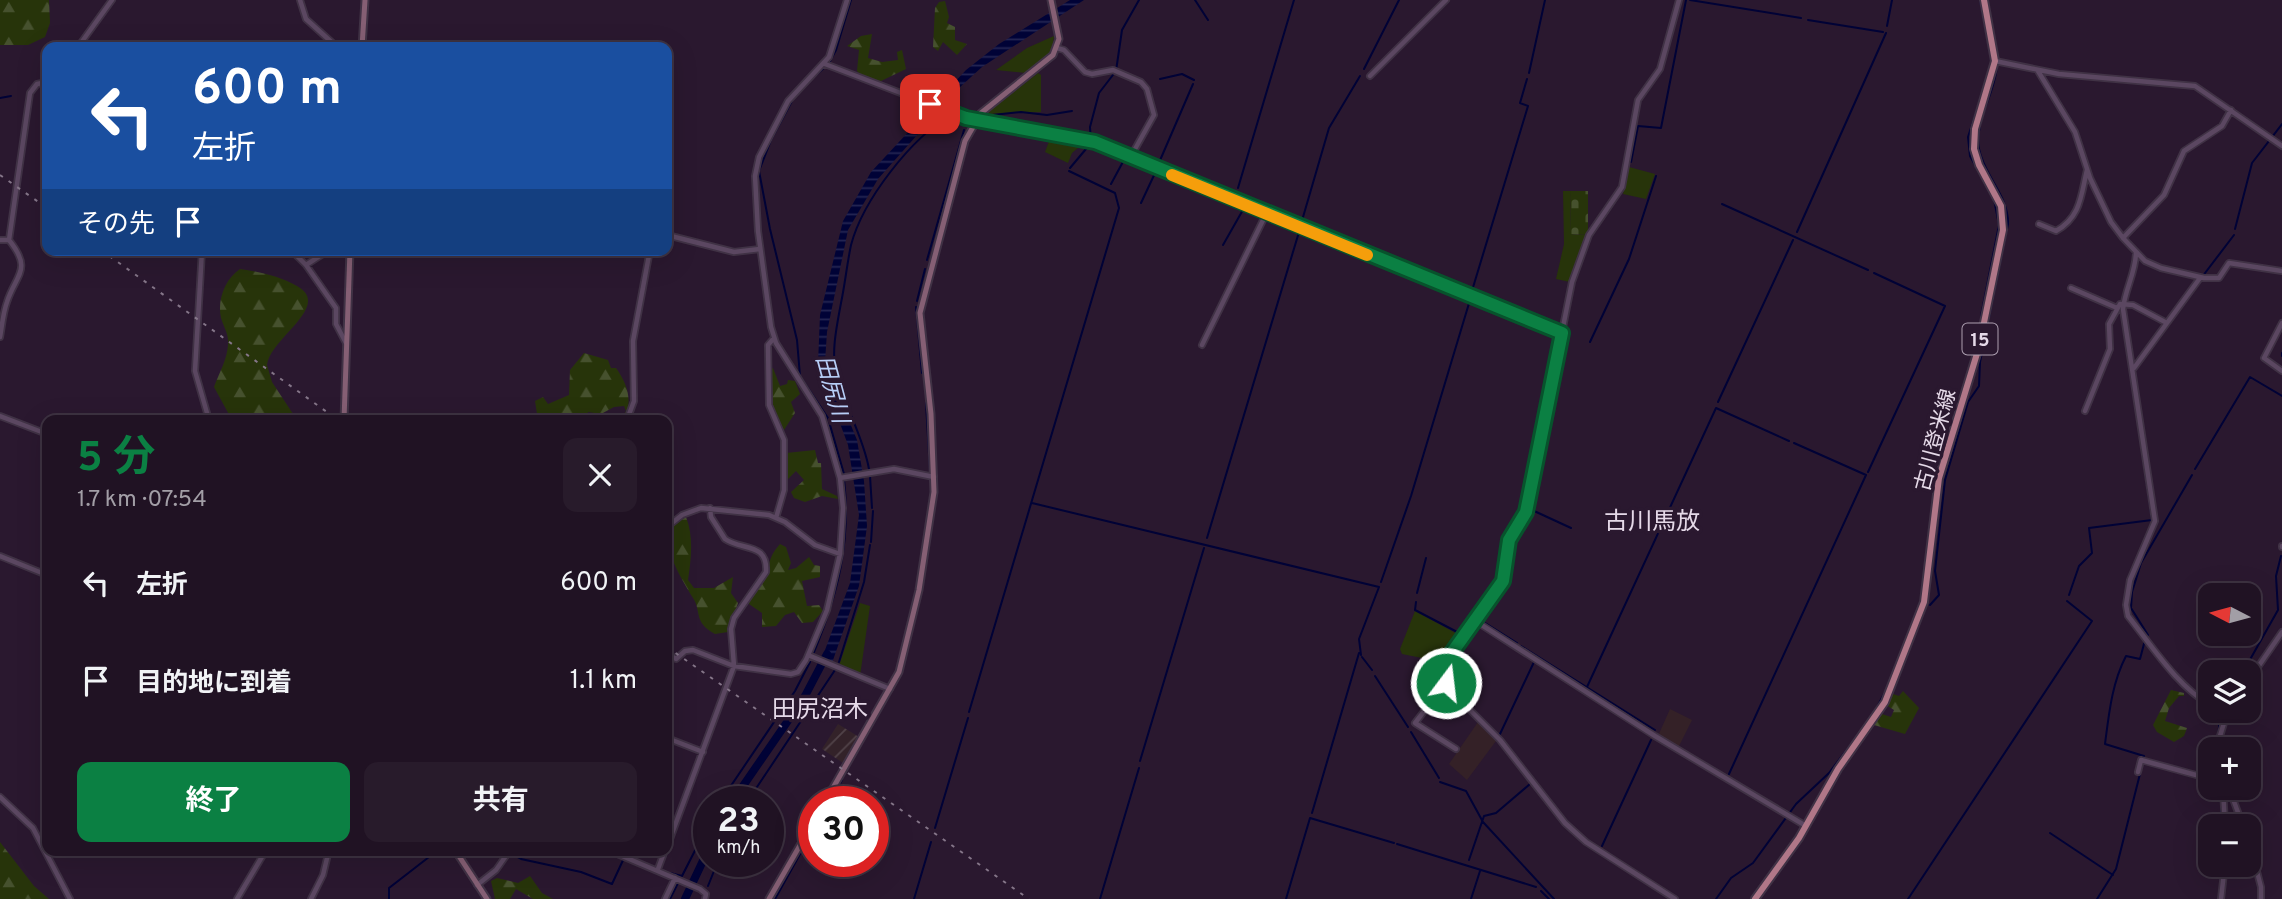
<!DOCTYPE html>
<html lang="ja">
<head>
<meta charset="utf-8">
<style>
	body { margin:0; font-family:Overpass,"Noto Sans JP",sans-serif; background:#281b2b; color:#f1f3f6; height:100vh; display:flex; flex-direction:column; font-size:26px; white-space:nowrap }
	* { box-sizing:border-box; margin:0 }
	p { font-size:23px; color:#a29ea6 }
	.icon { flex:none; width:38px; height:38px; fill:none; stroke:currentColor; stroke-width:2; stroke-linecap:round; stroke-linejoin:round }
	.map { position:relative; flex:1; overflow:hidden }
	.panel { position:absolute; left:42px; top:415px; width:630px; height:441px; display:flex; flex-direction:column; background:#201223; border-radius:14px; box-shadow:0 7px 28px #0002,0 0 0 2px #3d3241 }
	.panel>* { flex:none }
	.top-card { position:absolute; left:42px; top:42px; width:630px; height:214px; border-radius:14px; box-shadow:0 7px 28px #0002,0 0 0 2px #3d3241; background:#1a4fa0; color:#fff; overflow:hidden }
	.needle { width:46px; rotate:276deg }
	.buttons { position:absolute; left:2198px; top:583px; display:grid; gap:14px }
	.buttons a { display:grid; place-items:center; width:63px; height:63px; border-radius:14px; background:#201223; box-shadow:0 7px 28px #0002,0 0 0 2px #3d3241; font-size:35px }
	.speed { position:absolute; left:693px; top:786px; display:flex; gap:14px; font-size:35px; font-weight:700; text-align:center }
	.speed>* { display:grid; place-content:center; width:91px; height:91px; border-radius:50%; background:#201223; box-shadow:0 7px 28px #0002,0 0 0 2px #3d3241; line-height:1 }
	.speed small { font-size:18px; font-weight:400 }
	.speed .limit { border:10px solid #d22; background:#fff; color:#111 }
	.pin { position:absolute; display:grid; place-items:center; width:60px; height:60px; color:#fff; margin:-30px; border-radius:14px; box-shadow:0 4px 10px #0006 }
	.me { position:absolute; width:77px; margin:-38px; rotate:15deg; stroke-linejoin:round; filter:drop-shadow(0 0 5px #0008) }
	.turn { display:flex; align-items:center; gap:24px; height:147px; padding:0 35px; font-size:32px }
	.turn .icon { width:91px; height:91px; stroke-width:2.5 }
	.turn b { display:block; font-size:49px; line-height:60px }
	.then { display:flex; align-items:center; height:66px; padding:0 35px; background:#0003; gap:14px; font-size:26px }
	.round { display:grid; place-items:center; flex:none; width:74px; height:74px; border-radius:14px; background:#281b2b }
	.headline { display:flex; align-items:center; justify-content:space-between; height:119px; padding:0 35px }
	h1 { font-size:42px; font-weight:700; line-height:52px; color:#0b8043 }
	.primary-button { display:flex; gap:14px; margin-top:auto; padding:14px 35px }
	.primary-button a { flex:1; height:80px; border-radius:14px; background:#0b8043; color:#fff; font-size:28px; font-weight:700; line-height:80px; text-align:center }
	.primary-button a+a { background:#281b2b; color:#f1f3f6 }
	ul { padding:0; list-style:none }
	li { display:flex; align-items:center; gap:21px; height:98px; padding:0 35px }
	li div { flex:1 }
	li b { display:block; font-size:26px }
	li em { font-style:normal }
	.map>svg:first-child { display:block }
</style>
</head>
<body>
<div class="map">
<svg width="2282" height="899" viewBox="0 0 2282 899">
	<defs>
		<pattern id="industrial-furrows" width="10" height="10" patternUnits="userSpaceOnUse" patternTransform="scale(1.75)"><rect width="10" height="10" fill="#332229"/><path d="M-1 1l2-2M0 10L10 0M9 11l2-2" fill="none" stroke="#504248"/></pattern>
		<pattern id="forest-firs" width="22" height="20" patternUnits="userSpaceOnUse" patternTransform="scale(1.75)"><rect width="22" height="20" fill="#27340a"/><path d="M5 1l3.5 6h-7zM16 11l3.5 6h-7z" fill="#46512e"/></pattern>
		<pattern id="cemetery-stones" width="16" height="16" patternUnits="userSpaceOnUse" patternTransform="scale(1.75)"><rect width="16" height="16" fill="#27340a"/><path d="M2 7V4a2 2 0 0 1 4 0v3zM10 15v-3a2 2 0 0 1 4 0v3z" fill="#46512e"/></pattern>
		<pattern id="water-rules" width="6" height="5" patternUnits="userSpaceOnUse" patternTransform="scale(1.75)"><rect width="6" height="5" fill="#000236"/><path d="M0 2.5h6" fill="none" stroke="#252653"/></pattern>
	</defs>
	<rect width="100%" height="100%" fill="#2a182f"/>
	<path fill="#342127" d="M1670,709l22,11 -14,28 -20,-12z
		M1478,722l18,19 -29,39 -18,-16z"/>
	<path fill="url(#industrial-furrows)" d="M838,724l21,13 -16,26 -21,-14z"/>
	<path fill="#27340a" d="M1054,36c-1,19 -12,26 -27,37l-31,-3 31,-22z
		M1038,73l3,2v37l-55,2z
		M1051,136l34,6 -13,11 -4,10 -23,-11z
		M1629,167l26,7 -9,25 -23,-5z
		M1563,191h8l-1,43 16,1 -16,47 -14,-3 8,-35z
		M860,603l10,3 -10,70 -21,-10z
		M1415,611l46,25 -19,28 -4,2 -11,-7 -25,-5 -2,-5z"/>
	<path fill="url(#forest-firs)" d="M0,0h49l1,23 -5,14 -17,8h-28z
		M945,1l4,16 -2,6 8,4v13l12,4 -10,11 -14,-13 -5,9 -5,-4 2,-39 4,-6z
		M872,34l-4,24 14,4 16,-2 -1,-8 5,-2 4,19 -25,12 -19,-5 -5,-5 2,-21 -12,-4 14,-10z
		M240,269c21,3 39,7 57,17 36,20 -27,52 -30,79l5,17 25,38h-65l-18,-33c5,-14 13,-27 14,-42 1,-11 -4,-17 -7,-27 -4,-18 4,-39 19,-49z
		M584,353l24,7 3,8h5c12,17 17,33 8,52h-4l6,-9 -2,-5 -10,1 -13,7 -13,-2 -2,8h-48l-3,-19 8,-4 5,7 21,-9 1,-25z
		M773,368l7,18 7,-2 1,-4 7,1 5,13 -9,8 4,11 -11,17 -13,-27 -1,-33z
		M815,450l3,13h3l1,26 15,7 1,3 -16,-3 -17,6 -11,-4 -3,-6 13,-12 -8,-9 -10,10v-28z
		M686,517c8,20 5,43 2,63l6,8h20l19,-11 -2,16 7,10 -10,29 -13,2c-22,-12 -13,-22 -22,-36 -13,-22 -26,-42 -26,-68z
		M780,544l6,3 5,16 -3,7 8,-2 13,-11 5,8 6,1v11l-18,4 5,25 12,-1 4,6 -10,11 -11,1 -8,-11 -9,3 -9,11 -14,1v-14l-13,-9c1,-12 13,-18 17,-29 5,-14 2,-17 14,-31z
		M2171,690l13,3v3h-5l-10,12 -4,13 22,7 -3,8 -10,6 -17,-10 -4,-7z
		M1903,691l16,17 -14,26 -31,-9 8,-11 9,3 3,-7 -8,-5 7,-11 6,2z
		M0,842l34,44 15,13h-49z
		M530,876l12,17 11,6h-20l-17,-10 -6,10h-15l-4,-18 6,-3 21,5z"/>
	<path fill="url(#cemetery-stones)" d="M1571,191h17v44l-18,-1z"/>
	<path fill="url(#water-rules)" d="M1070,0h14l-102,67 -23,21 -81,91 -30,51 -21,102 -2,30 32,78 7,41 3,45 -8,60 -27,77 -10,-5 28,-75 9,-68 -11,-70 -30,-81 2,-49 23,-94 28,-49 95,-102 33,-26z"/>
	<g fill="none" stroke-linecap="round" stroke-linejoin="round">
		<path stroke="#000236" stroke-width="2" d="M1195,0l13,20
			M1690,0l111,18
			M1980,0l11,57
			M1808,20l75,12
			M1887,26l5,-26
			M829,63l7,-13 15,-50
			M1364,69l35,-69
			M1529,73l16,-73
			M1160,79l22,-5 12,6
			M808,82l17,-15
			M0,98l11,-2
			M793,99l-22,41 -12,31 11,58 27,111 3,36 28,42 16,56
			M983,116l38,-4 26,3 25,-4
			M1631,162l7,-36 23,2 25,-128
			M1158,165l35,-81
			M1070,168l21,-25 -1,-16 9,-34 17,-22 6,-41 17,-30
			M1111,184l14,-26
			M1238,188l56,-188
			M1141,203l15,-32
			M1722,204l146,66
			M1301,224l28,-96 31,-52
			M2235,229l17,-66 30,-39
			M1797,232l89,-199
			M1223,245l21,-37
			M927,260l37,-130
			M2202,277l32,-42
			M1471,294l57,-188 -8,-3 7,-24
			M917,301l8,-32
			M916,307l6,66
			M1981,316l18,-91 -5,-26 -24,-43 -2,-19 14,-43
			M1566,338l-34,172 39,18
			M1590,342l39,-83 27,-83
			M2282,353v3
			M1718,402l75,-162
			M926,403l4,68
			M869,469c-6,-34 -25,-63 -33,-96 -5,-22 1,-48 5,-70 4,-19 6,-39 10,-58 12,-45 60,-107 100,-130
			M2195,469l55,-92 32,19
			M1868,472l77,-166 -71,-33
			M870,476l2,32
			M1527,489l31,-152
			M1032,503l347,84 -20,52 2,16
			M1516,523l11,-30
			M1207,538l92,-306
			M871,542l2,-31
			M1381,582l30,-86 59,-196
			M1417,593l9,-35
			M2069,595l10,-29 13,-13 -3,-25 63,-8 -11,-77
			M1416,602l-1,8 46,24
			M1930,605l9,-10 -4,-24 10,-91 23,-78 11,-16 1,-24 28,-138c1,-28 -24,-48 -29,-75 -5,-29 17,-57 18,-84
			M1475,617l10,-14
			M1482,621l35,22
			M2148,635l-17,-27 1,-16 9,-29 51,-88
			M1521,646l134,84
			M814,652c24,-58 37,-110 30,-173
			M1362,657l10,13
			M839,662l25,-80 6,-37
			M1896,665l16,-40
			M2243,672l35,-62 -2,-34 5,-20
			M1375,676l33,51
			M1587,687l129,-279 73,33
			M969,712l150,-504 -4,-15 -46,-22
			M1874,713l12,-23
			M1411,732l28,46
			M1500,734l34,-72
			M2217,749l3,-33
			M2144,756l-39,-12c4,-31 7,-61 21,-88l14,3 5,-19
			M1140,761l64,-213
			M1729,774l137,-299 -72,-32
			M1440,782l26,9 17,31 71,77
			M2221,796v30
			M720,802l75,-111 15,-29
			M747,802l88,-132
			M830,802l12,-22
			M1312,813l47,-160
			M935,828l33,-110
			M2050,833l63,42
			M1397,844l139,43
			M1602,846l49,-106
			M504,850l2,1
			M512,854l9,5 60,13 31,12 12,-26
			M1469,860l15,-44 12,-3 34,-29
			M670,873l12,3 27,-53
			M2222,877v-13
			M708,886l10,-25
			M1541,891l8,8
			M389,899v-11l49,-38
			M670,899l8,-16
			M775,899l39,-70
			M914,899l17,-57
			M1100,899l39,-131
			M1286,899l24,-81 84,25
			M1471,899l9,-28
			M1716,899l15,-21 22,-15 43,-59 33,-31 38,-50
			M1908,899l184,-278 -25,-20
			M2097,899l19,-30 27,-107"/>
		<path stroke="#000236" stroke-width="8" d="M732,802l73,-106 22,-42
			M685,899l24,-51"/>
		<g stroke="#403245" stroke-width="8">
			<path id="street" d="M300,0l6,19 31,28
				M78,47l34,-47
				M1057,48l7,2 21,22 7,2 21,-4 28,12 6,7 7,26 -24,43
				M1995,61l64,13 136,12 87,60
				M825,64l141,54 129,24 467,191
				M2038,71l37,61 15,46 21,44 12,16 22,23 16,7 43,10h15l10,-15 53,8
				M1370,76l76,-76
				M2039,224l17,7c25,-14 25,-36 31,-61
				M667,235l67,17 26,-3
				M2123,238l41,-43 20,-44 38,-25 9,-16
				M0,240h9
				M202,250l-7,121 14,49
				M291,250l15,15 30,43v16l10,19
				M2136,252c0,20 -11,37 -13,57l32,212 -25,59 -4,25 2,11c24,30 49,70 82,89
				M306,265l23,-15
				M2071,288l46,20
				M2282,323l-18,35 18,13
				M0,337c2,-11 3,-24 7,-35 9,-28 26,-32 2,-62l21,-147 7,-9 10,-2
				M774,338l-6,7 1,60 15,35v50l-8,28
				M1202,345l64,-131
				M2134,368l66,-90
				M2085,411l25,-62 -1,-25 11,-20 13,1 32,17
				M0,416l47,18
				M627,420l7,-19 -1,-60 17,-91
				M840,478l54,-9 40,8
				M667,527l15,-12 19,-7 68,7 16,7 30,23 25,9
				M2282,546v1
				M0,556l47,19
				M1477,622l178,114 151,90
				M667,653l9,6 9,-8 8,-1 41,16 57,8 7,-2 8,-12 21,-50 13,-56 3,-46 -3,-30 -18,-62 -46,-73 -5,-16 -13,-96 -3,-55 4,-19 29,-56 41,-44 18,-57
				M808,655l82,34
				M2249,680l33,-48
				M1446,683l-31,40 41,26
				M2218,710l7,6
				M667,738l36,14
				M2220,749v-13l8,-26
				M2138,772l3,-12 55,15h14
				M2223,788l2,38
				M2229,788l14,38
				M0,797l33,31 37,71
				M2249,841l12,46v12
				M667,847l67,-181 -3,-37 3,-11 32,-46c2,-30 -24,-21 -41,-33l-14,-22 -1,-9
				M608,850l92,39 6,5 -1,5
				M658,869l7,-19
				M477,885l19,-15 14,-20
				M237,899l29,-49
				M311,899l12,-24 6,-25
				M665,899l10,-21
				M1675,899l-89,-57 -21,-19 -65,-83 -52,-52 -4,-20 7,-14 48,-64 7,-22 3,-28 17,-28 46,-230 17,-47 33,-48 16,-87 22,-31 19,-69
				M2221,899l4,-35"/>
		</g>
		<g stroke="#403245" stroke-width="9">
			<path id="secondary" d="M362,47l3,-47
				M344,420l6,-170
				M825,802l74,-130 20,-82 15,-98 -3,-78 -11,-101 45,-172 16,-28 72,-58 6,-16 -8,-39
				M455,850l32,49
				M769,899l45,-78"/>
		</g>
		<g stroke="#403245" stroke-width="10">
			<path id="primary" d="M1755,899l44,-61 39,-69 47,-67 39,-100 15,-124 40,-131 24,-117 -2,-24 -22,-41 -5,-16 1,-20 20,-68 -11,-61"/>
		</g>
		<use href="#street" stroke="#5b4761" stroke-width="4.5"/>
		<use href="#secondary" stroke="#855f74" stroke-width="5"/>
		<use href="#primary" stroke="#b07788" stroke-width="6"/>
		<path stroke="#857689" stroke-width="2" stroke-dasharray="3.5 7" stroke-linecap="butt" d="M0,175l47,33
			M101,250l237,170
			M667,647l362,252"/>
	</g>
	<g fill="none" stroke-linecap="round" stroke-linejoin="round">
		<g stroke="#07532c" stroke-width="18">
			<path id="route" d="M930,104l36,14 129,24 467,191 -36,179 -17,28 -6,41 -52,73 -7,14 2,15"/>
		</g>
		<use href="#route" stroke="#0b8043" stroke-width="12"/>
		<path stroke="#f59e0b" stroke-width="12" d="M1172,175l195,80"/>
	</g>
	<g text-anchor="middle" stroke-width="7" stroke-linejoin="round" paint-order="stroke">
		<rect fill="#2a182f" stroke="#ad9fb0" stroke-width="2" x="1962.5" y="323.5" width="35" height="31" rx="5"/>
		<g font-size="19" font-weight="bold" fill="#e5d9e8">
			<text x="1980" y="346">15</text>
		</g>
		<g font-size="21" fill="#e5d9e8" stroke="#2a182f">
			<text transform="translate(1935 440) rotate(-75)" y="7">古川登米線</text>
		</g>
		<g font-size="23" font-style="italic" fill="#b7cef7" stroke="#2a182f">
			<text transform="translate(833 389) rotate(75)" y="8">田尻川</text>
		</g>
		<g font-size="24" fill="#e5d9e8" stroke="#2a182f">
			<text x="1652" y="529">古川馬放</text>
			<text x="820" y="717">田尻沼木</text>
		</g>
	</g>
</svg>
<div class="buttons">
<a><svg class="needle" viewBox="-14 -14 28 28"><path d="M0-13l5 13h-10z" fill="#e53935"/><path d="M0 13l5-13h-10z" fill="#a29ea6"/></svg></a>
<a><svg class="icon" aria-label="layers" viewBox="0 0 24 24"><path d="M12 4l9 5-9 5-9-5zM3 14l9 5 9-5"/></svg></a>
<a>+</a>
<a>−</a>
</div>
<div class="speed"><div>23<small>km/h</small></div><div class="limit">30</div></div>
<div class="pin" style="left:930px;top:104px;background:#d93025"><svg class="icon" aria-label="arrive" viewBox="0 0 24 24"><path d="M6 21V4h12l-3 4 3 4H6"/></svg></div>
<svg class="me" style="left:1446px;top:683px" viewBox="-20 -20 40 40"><circle r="17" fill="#0b8043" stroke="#fff" stroke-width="3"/><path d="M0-11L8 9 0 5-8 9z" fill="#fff"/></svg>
<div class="top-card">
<div class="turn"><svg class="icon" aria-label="left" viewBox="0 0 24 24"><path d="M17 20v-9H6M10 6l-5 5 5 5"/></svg><div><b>600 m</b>左折</div></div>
<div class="then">その先<svg class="icon" aria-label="arrive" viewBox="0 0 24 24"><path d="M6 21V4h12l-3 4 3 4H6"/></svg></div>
</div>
<section class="panel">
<div class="headline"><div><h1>5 分</h1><p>1.7 km · 07:54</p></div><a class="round"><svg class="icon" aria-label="close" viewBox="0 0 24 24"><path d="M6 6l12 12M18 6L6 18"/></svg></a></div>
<ul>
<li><svg class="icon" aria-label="left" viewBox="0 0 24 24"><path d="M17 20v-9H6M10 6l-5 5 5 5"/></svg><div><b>左折</b></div><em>600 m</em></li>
<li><svg class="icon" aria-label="arrive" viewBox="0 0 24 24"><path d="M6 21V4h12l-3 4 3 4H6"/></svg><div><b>目的地に到着</b></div><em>1.1 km</em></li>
</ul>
<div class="primary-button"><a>終了</a><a>共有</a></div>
</section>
</div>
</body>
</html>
